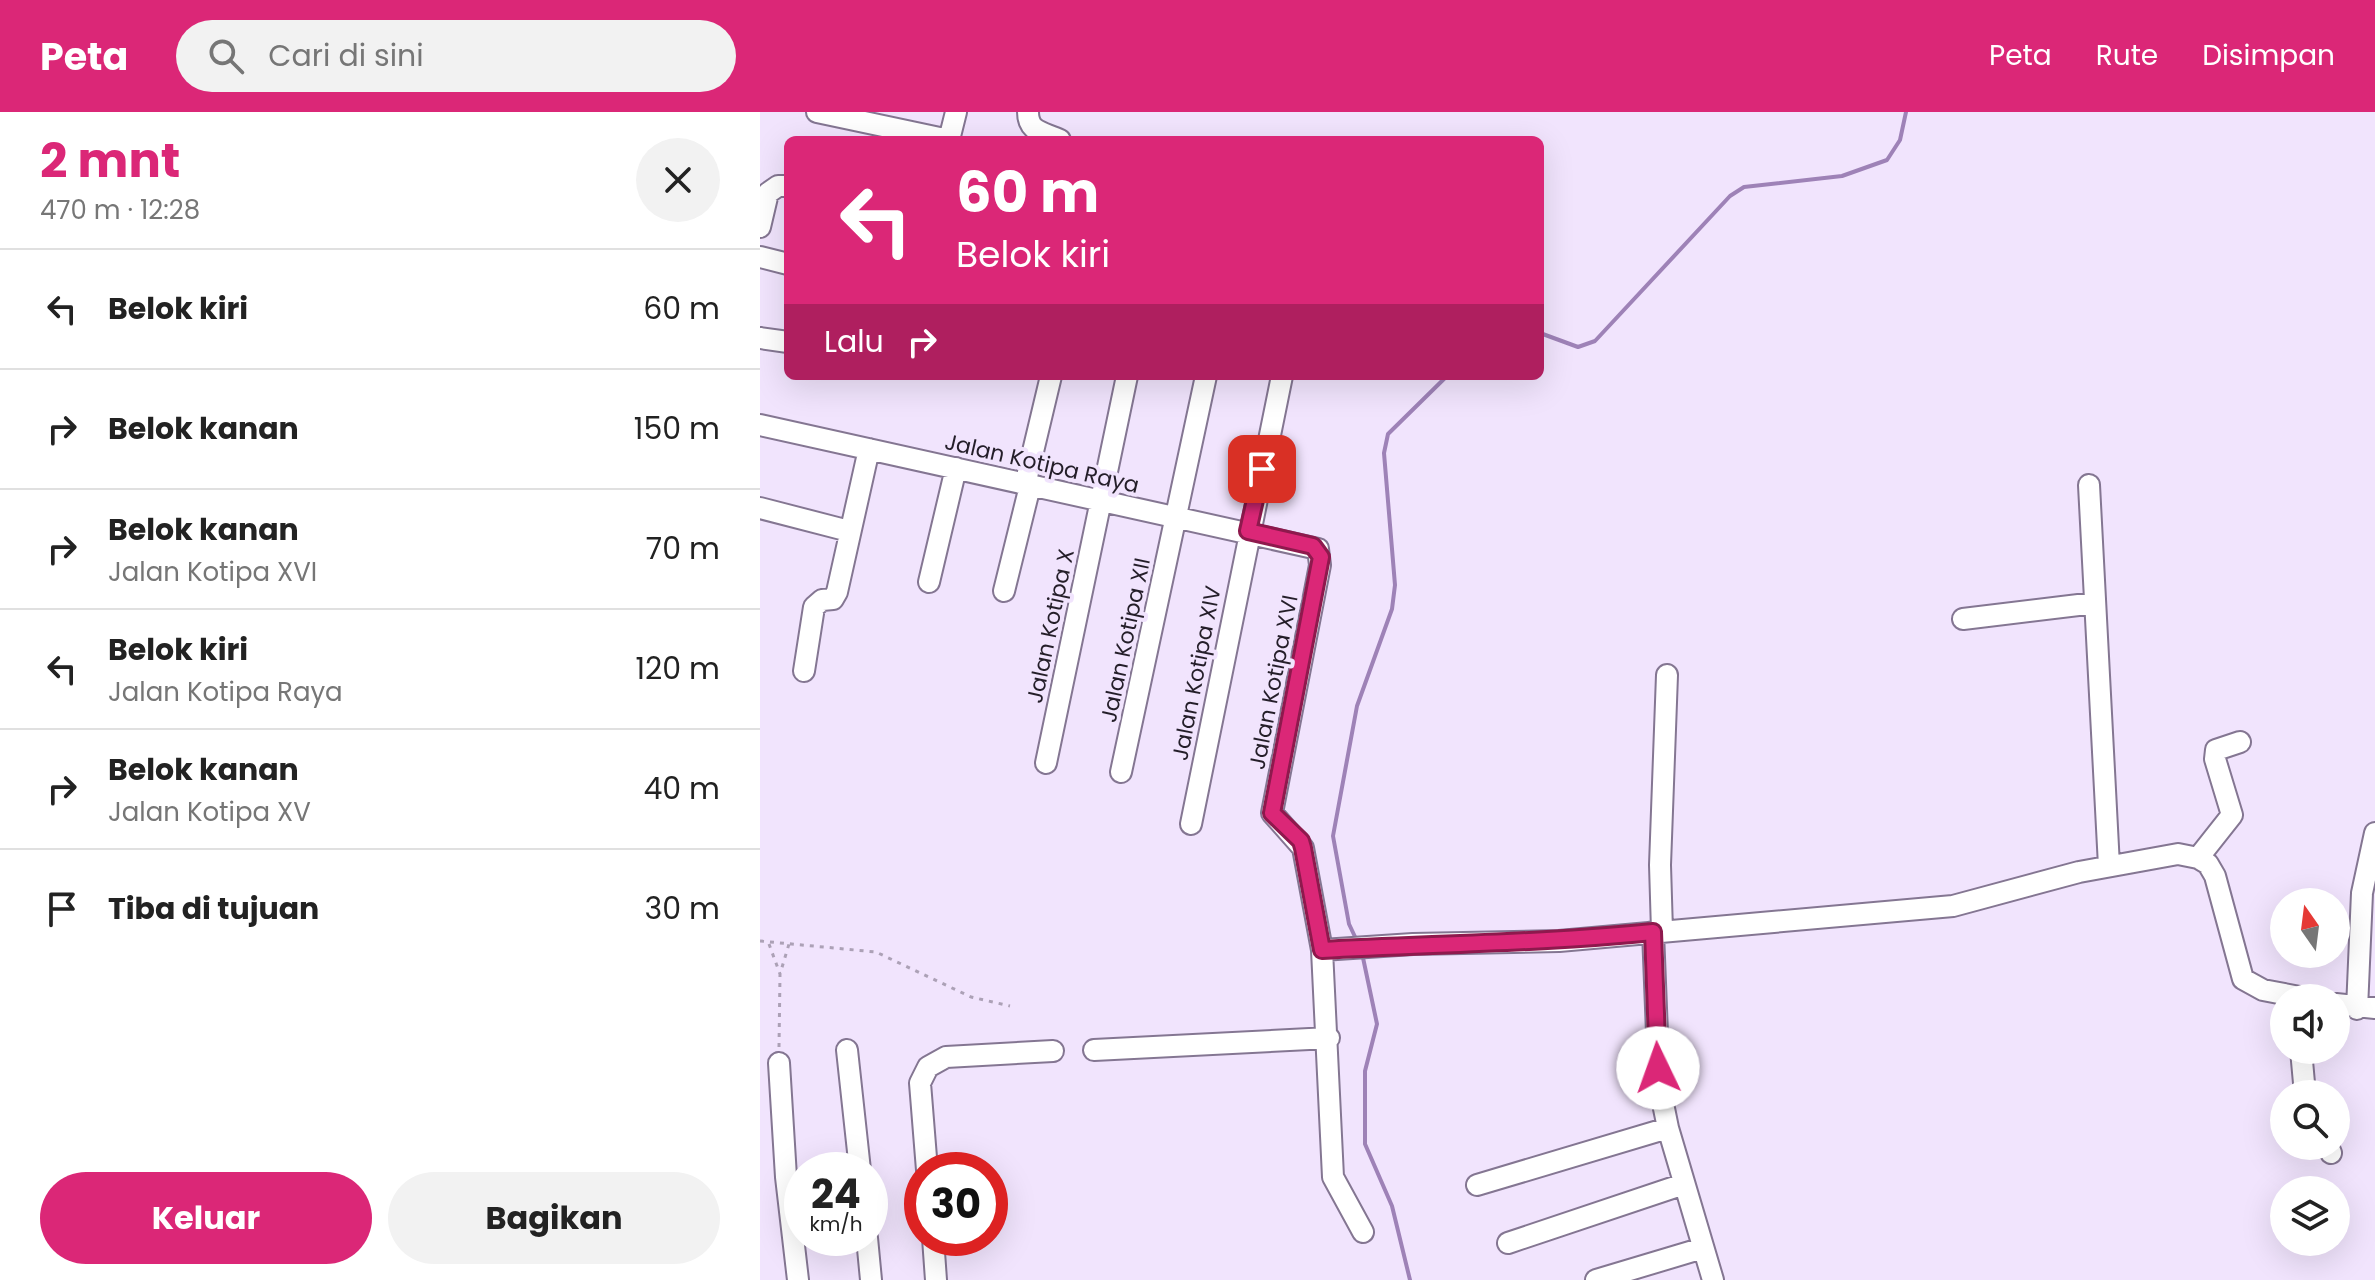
<!DOCTYPE html>
<html lang="id">
<head>
<meta charset="utf-8">
<style>
	body { margin:0; font-family:Poppins,sans-serif; background:#f2f2f2; color:#222; height:100vh; display:flex; flex-direction:column; font-size:30px; white-space:nowrap }
	* { box-sizing:border-box; margin:0 }
	p { font-size:26px; color:#767676 }
	.icon { flex:none; width:44px; height:44px; fill:none; stroke:currentColor; stroke-width:2; stroke-linecap:round; stroke-linejoin:round }
	.map { position:relative; flex:1; overflow:hidden }
	.panel { display:flex; flex-direction:column; background:#fff; width:760px }
	.panel>* { flex:none }
	.hud { position:absolute; left:24px; top:24px; width:760px; height:244px; border-radius:12px; box-shadow:0 8px 32px #0002; background:#db2777; color:#fff; overflow:hidden }
	.needle { width:52px; rotate:346deg }
	.fabs { position:absolute; left:1510px; top:776px; display:grid; gap:16px }
	.fabs a { display:grid; place-items:center; width:80px; height:80px; border-radius:50%; background:#fff; box-shadow:0 8px 32px #0002; font-size:40px }
	.speed { position:absolute; left:24px; top:1040px; display:flex; gap:16px; font-size:40px; font-weight:700; text-align:center }
	.speed>* { display:grid; place-content:center; width:104px; height:104px; border-radius:50%; background:#fff; box-shadow:0 8px 32px #0002; line-height:1 }
	.speed small { font-size:20px; font-weight:400 }
	.speed .limit { border:12px solid #d22; background:#fff; color:#111 }
	.pin { position:absolute; display:grid; place-items:center; width:68px; height:68px; color:#fff; margin:-34px; border-radius:16px; box-shadow:0 4px 12px #0006 }
	.me { position:absolute; width:88px; margin:-44px; rotate:357deg; stroke-linejoin:round; filter:drop-shadow(0 0 6px #0008) }
	.turn { display:flex; align-items:center; gap:28px; height:168px; padding:0 40px; font-size:36px }
	.turn .icon { width:104px; height:104px; stroke-width:2.5 }
	.turn b { display:block; font-size:56px; line-height:68px }
	.then { display:flex; align-items:center; height:76px; padding:0 40px; background:#0003; gap:16px; font-size:30px }
	.round { display:grid; place-items:center; flex:none; width:84px; height:84px; border-radius:42px; background:#f2f2f2 }
	.headline { display:flex; align-items:center; justify-content:space-between; height:136px; padding:0 40px }
	h1 { font-size:48px; font-weight:700; line-height:60px; color:#db2777 }
	.action { display:flex; gap:16px; margin-top:auto; padding:16px 40px }
	.action a { flex:1; height:92px; border-radius:48px; background:#db2777; color:#fff; font-size:32px; font-weight:700; line-height:92px; text-align:center }
	.action a+a { background:#f2f2f2; color:#222 }
	ul { padding:0; list-style:none }
	li { display:flex; align-items:center; gap:24px; height:120px; padding:0 40px; border-top:2px solid #e0e0e0 }
	li div { flex:1 }
	li b { display:block; font-size:30px }
	li em { font-style:normal }
	header { display:flex; align-items:center; gap:48px; box-sizing:border-box; height:112px; padding:0 40px; background:#db2777; color:#fff }
	header strong { font-size:38px }
	nav { display:flex; gap:44px; margin-inline-start:auto; font-size:28px }
	.search { width:560px; height:72px; background:#f2f2f2; display:flex; align-items:center; gap:20px; box-sizing:border-box; padding:0 28px; border-radius:44px; color:#767676; font-size:30px }
	main { display:flex; flex:1; min-height:0 }
	.map>svg:first-child { display:block }
</style>
</head>
<body>
<header>
<strong>Peta</strong>
<div class="search"><svg class="icon" aria-label="search" viewBox="0 0 24 24"><circle cx="10" cy="10" r="6"/><path d="M15 15l6 6"/></svg>Cari di sini</div>
<nav><a>Peta</a><a>Rute</a><a>Disimpan</a></nav>
</header>
<main>
<section class="panel">
<div class="headline"><div><h1>2 mnt</h1><p>470 m · 12:28</p></div><a class="round"><svg class="icon" aria-label="close" viewBox="0 0 24 24"><path d="M6 6l12 12M18 6L6 18"/></svg></a></div>
<ul>
<li><svg class="icon" aria-label="left" viewBox="0 0 24 24"><path d="M17 20v-9H6M10 6l-5 5 5 5"/></svg><div><b>Belok kiri</b></div><em>60 m</em></li>
<li><svg class="icon" aria-label="right" viewBox="0 0 24 24"><path d="M7 20v-9h11M14 6l5 5-5 5"/></svg><div><b>Belok kanan</b></div><em>150 m</em></li>
<li><svg class="icon" aria-label="right" viewBox="0 0 24 24"><path d="M7 20v-9h11M14 6l5 5-5 5"/></svg><div><b>Belok kanan</b><p>Jalan Kotipa XVI</p></div><em>70 m</em></li>
<li><svg class="icon" aria-label="left" viewBox="0 0 24 24"><path d="M17 20v-9H6M10 6l-5 5 5 5"/></svg><div><b>Belok kiri</b><p>Jalan Kotipa Raya</p></div><em>120 m</em></li>
<li><svg class="icon" aria-label="right" viewBox="0 0 24 24"><path d="M7 20v-9h11M14 6l5 5-5 5"/></svg><div><b>Belok kanan</b><p>Jalan Kotipa XV</p></div><em>40 m</em></li>
<li><svg class="icon" aria-label="arrive" viewBox="0 0 24 24"><path d="M6 21V4h12l-3 4 3 4H6"/></svg><div><b>Tiba di tujuan</b></div><em>30 m</em></li>
</ul>
<div class="action"><a>Keluar</a><a>Bagikan</a></div>
</section>
<div class="map">
<svg width="1615" height="1168" viewBox="0 0 1615 1168">
	<rect width="100%" height="100%" fill="#f1e4fd"/>
	<g fill="none" stroke-linecap="round" stroke-linejoin="round">
		<path stroke="#9e82b7" stroke-width="4" d="M780,221l38,14 17,-6 135,-145 14,-9 98,-11 45,-16 13,-20 6,-28
			M597,829l-8,-17 -16,-88 24,-130 35,-97 3,-24 -11,-132 4,-19 59,-58
			M602,841l15,71 -12,47v73l27,62 18,74"/>
		<g stroke="#847692" stroke-width="24">
			<path id="minor" d="M57,0l132,28 7,-28
				M268,0c0,21 16,20 32,28
				M0,115l8,-34 10,-7h10
				M0,145l28,7
				M0,226l28,4
				M0,313l558,124 2,16 -48,248 31,35 19,102 91,-6 146,-3 394,-35 126,-34 99,-18 20,4 10,6 7,12 28,103 20,11 42,8
				M265,373l26,-109
				M1329,373l20,381
				M0,396l89,23
				M169,470l27,-114
				M244,479l26,-105
				M1203,507l132,-16
				M44,559l10,-64 8,-7 11,-1 4,-7 32,-143
				M286,651l81,-387
				M361,660l85,-396
				M431,712l91,-448
				M1438,746l34,-43 -17,-56 1,-9 24,-8
				M902,819l-2,-66 7,-190
				M893,820l6,152 9,44 45,152
				M562,838l11,227 30,55
				M1576,892l39,4
				M1597,897l5,-116 13,-60
				M87,938l13,120
				M334,938l235,-12
				M1541,938l4,44
				M19,951l7,114 12,103
				M1568,1034l3,7
				M167,1058l-7,-87 8,-16 18,-10 107,-6
				M717,1073l191,-57
				M107,1126l4,42
				M173,1126l3,42
				M748,1131l176,-59
				M836,1168l107,-32"/>
		</g>
		<path stroke="#aca1b6" stroke-width="3" stroke-dasharray="4 6" stroke-linecap="butt" d="M0,829l116,11 95,45 39,9
			M9,832l11,30
			M19,935l1,-73 9,-30"/>
		<use href="#minor" stroke="#fff" stroke-width="20"/>
	</g>
	<g fill="none" stroke-linecap="round" stroke-linejoin="round">
		<g stroke="#8e194d" stroke-width="20">
			<path id="route" d="M502,357l-14,62 65,15 8,11 -49,256 29,28 2,7 19,102c110,-6 221,-7 331,-18l5,136"/>
		</g>
		<use href="#route" stroke="#db2777" stroke-width="14"/>
	</g>
	<g text-anchor="middle" stroke-width="8" stroke-linejoin="round" paint-order="stroke">
		<g font-size="22" fill="#241e29" stroke="#f1e4fd">
			<text transform="translate(282 351) rotate(13)" y="8">Jalan Kotipa Raya</text>
			<text transform="translate(290 514) rotate(-78)" y="8">Jalan Kotipa X</text>
			<text transform="translate(365 528) rotate(-78)" y="8">Jalan Kotipa XII</text>
			<text transform="translate(436 561) rotate(-79)" y="8">Jalan Kotipa XIV</text>
			<text transform="translate(513 570) rotate(-79)" y="8">Jalan Kotipa XVI</text>
		</g>
	</g>
</svg>
<div class="fabs">
<a><svg class="needle" viewBox="-14 -14 28 28"><path d="M0-13l5 13h-10z" fill="#e53935"/><path d="M0 13l5-13h-10z" fill="#767676"/></svg></a>
<a><svg class="icon" aria-label="sound" viewBox="0 0 24 24"><path d="M4 9h4l5-4v14l-5-4H4zM17 9q2 3 0 6"/></svg></a>
<a><svg class="icon" aria-label="search" viewBox="0 0 24 24"><circle cx="10" cy="10" r="6"/><path d="M15 15l6 6"/></svg></a>
<a><svg class="icon" aria-label="layers" viewBox="0 0 24 24"><path d="M12 4l9 5-9 5-9-5zM3 14l9 5 9-5"/></svg></a>
</div>
<div class="speed"><div>24<small>km/h</small></div><div class="limit">30</div></div>
<div class="pin" style="left:502px;top:357px;background:#d93025"><svg class="icon" aria-label="arrive" viewBox="0 0 24 24"><path d="M6 21V4h12l-3 4 3 4H6"/></svg></div>
<svg class="me" style="left:898px;top:956px" viewBox="-20 -20 40 40"><circle r="19" fill="#fff"/><path d="M0-13L10 11 0 6-10 11z" fill="#db2777"/></svg>
<div class="hud">
<div class="turn"><svg class="icon" aria-label="left" viewBox="0 0 24 24"><path d="M17 20v-9H6M10 6l-5 5 5 5"/></svg><div><b>60 m</b>Belok kiri</div></div>
<div class="then">Lalu<svg class="icon" aria-label="right" viewBox="0 0 24 24"><path d="M7 20v-9h11M14 6l5 5-5 5"/></svg></div>
</div>
</div>
</main>
</body>
</html>
